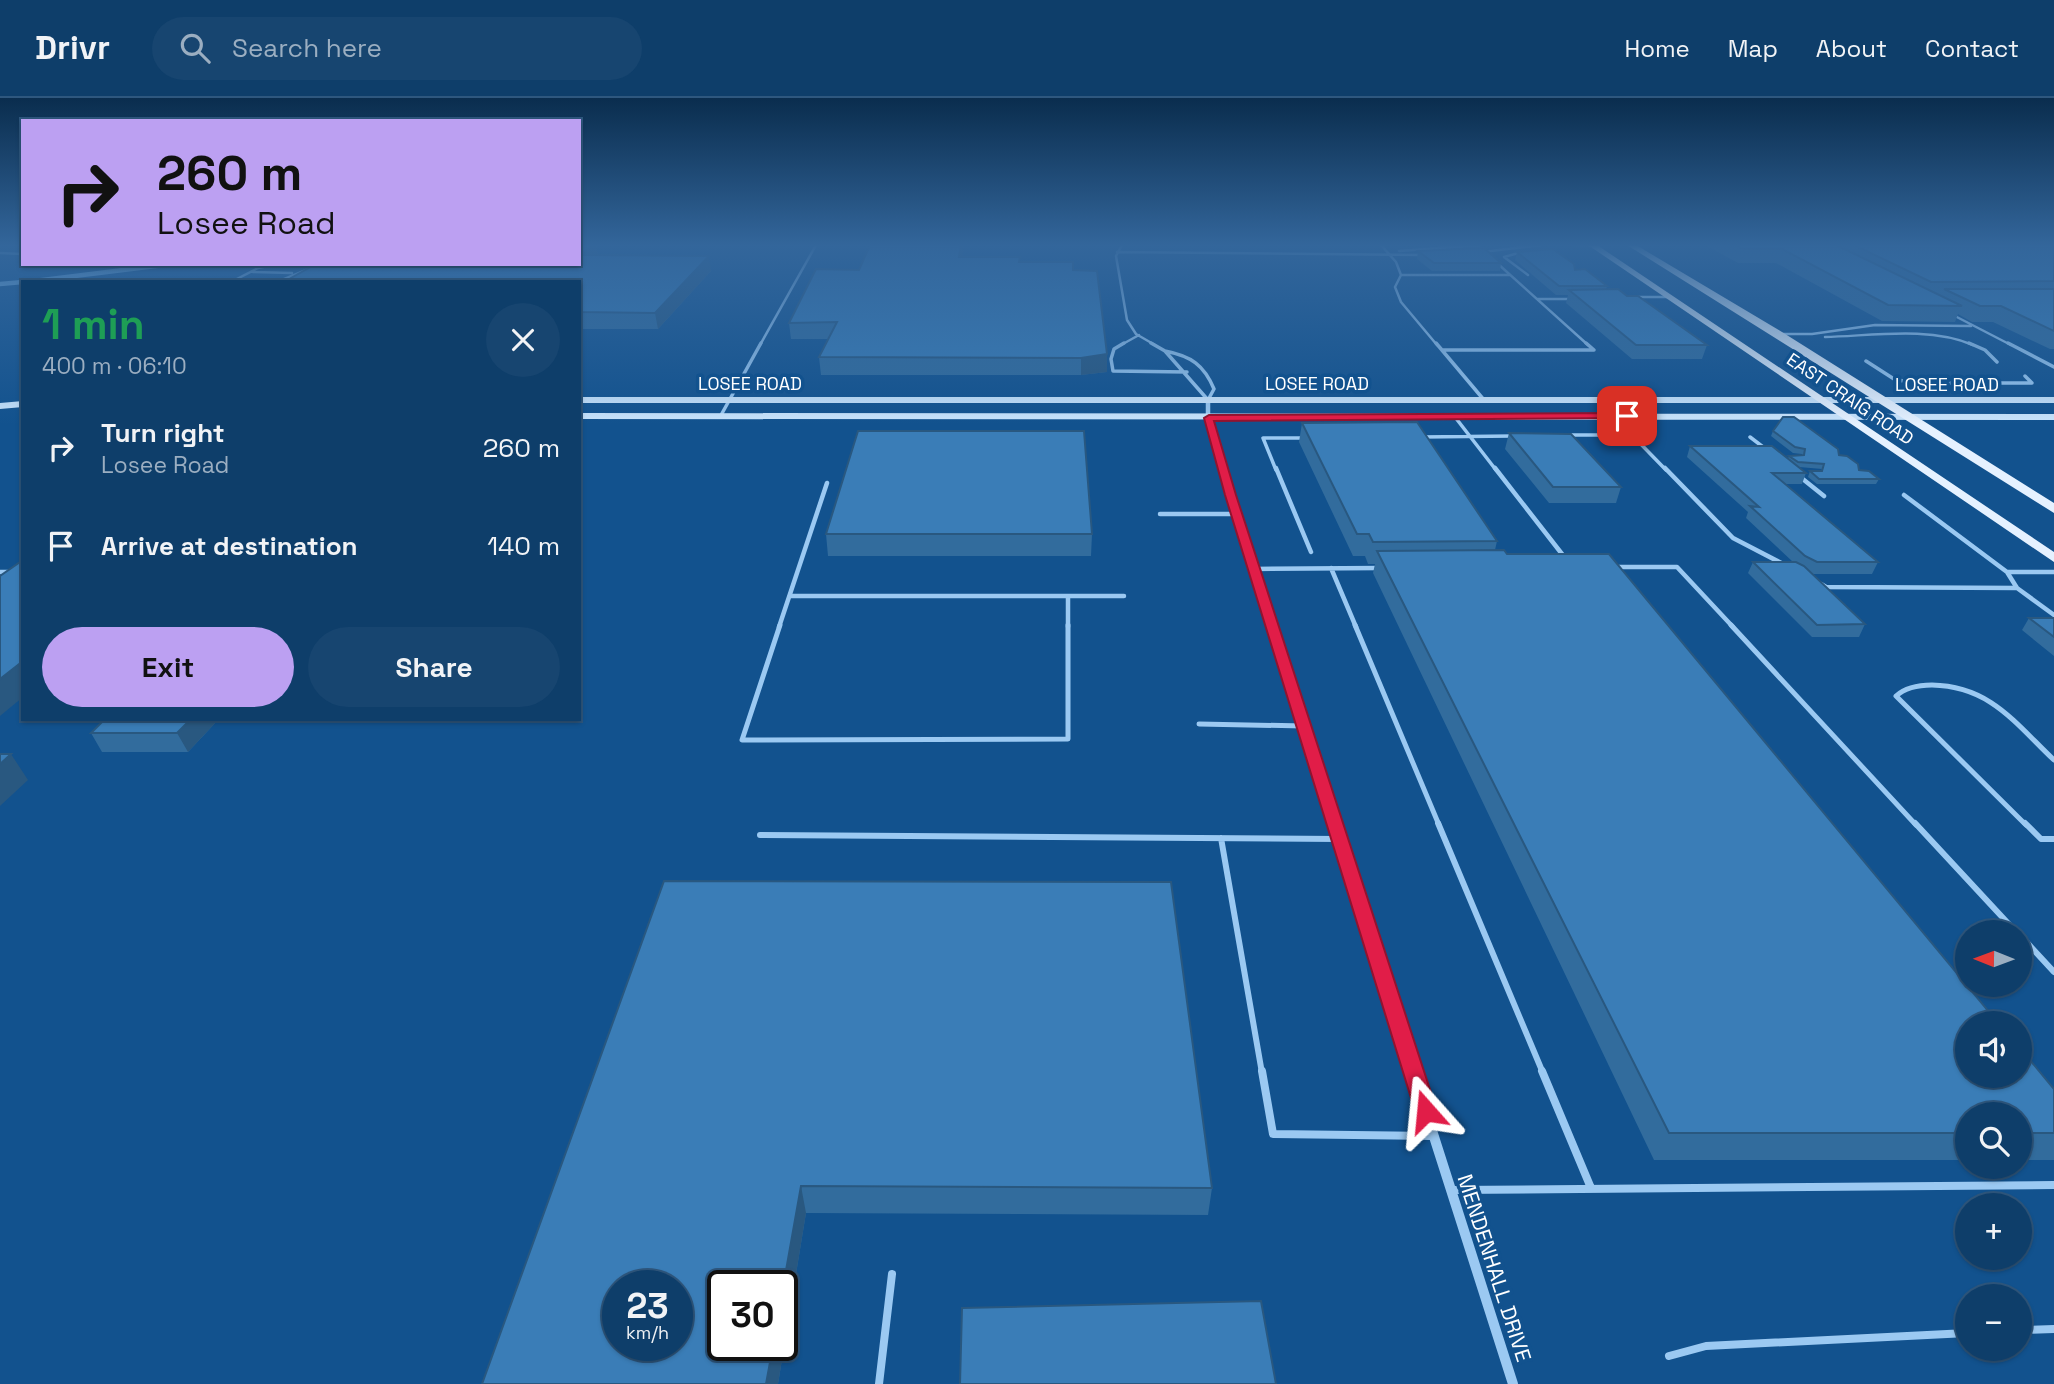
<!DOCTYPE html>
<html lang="en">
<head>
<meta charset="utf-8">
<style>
	body { margin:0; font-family:"Space Grotesk",sans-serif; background:#174570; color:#f1f3f6; height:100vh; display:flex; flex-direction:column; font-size:26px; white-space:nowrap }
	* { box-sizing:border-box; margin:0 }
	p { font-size:23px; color:#9baec1 }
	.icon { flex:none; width:38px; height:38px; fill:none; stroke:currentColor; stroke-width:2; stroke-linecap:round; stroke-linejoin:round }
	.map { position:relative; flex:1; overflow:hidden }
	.details { position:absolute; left:21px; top:182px; width:560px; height:441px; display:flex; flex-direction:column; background:#0e3e6a; border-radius:0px; box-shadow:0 2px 5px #0004,0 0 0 2px #2e577e }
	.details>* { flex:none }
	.hud { position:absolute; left:21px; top:21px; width:560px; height:147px; border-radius:0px; box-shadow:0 2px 5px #0004,0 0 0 2px #2e577e; background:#bca0f2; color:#111; overflow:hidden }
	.needle { width:46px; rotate:271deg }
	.fabs { position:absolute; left:1955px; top:822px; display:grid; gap:14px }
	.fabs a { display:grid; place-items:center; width:77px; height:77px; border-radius:50%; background:#0e3e6a; box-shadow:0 2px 5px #0004,0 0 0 2px #2e577e; font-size:35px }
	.speed { position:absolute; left:602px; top:1172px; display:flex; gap:14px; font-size:35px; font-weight:700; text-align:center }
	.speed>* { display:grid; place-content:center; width:91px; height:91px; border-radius:50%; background:#0e3e6a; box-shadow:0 2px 5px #0004,0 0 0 2px #2e577e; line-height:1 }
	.speed small { font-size:18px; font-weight:400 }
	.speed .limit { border:4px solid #111; border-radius:10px; background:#fff; color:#111 }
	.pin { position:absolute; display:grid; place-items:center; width:60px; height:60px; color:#fff; margin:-30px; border-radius:14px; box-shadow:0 4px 10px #0006 }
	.me { position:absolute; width:77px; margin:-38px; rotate:342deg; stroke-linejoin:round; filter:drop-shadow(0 0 5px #0008) }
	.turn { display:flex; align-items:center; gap:24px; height:147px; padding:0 21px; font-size:32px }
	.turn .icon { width:91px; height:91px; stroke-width:2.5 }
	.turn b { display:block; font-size:49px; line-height:60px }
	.round { display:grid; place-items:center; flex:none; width:74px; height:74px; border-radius:37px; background:#174570 }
	.overview { display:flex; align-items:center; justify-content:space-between; height:119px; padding:0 21px }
	h1 { font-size:42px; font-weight:700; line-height:52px; color:#1e9e55 }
	.cta { display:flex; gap:14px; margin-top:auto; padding:14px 21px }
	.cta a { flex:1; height:80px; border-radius:42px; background:#bca0f2; color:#111; font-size:28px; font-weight:700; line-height:80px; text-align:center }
	.cta a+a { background:#174570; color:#f1f3f6 }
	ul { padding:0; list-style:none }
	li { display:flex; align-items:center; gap:21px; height:98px; padding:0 21px }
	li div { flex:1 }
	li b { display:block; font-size:26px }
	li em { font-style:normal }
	header { display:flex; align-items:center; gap:42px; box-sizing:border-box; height:98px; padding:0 35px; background:#0e3e6a; border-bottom:2px solid #2e577e }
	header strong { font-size:33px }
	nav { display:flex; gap:38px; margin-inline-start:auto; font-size:24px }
	.search { width:490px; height:63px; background:#174570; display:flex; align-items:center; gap:18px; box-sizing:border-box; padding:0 24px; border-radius:38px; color:#9baec1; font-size:26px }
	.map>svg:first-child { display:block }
</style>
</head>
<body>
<header>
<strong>Drivr</strong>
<div class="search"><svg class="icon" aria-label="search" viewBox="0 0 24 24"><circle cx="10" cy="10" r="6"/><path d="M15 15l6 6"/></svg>Search here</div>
<nav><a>Home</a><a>Map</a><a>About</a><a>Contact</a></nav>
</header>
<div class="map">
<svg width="2054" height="1286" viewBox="0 0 2054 1286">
	<rect width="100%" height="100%" fill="#12528e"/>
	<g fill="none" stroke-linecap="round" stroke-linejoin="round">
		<path stroke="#8cc6f5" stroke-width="4.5" d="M26,184l146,-18
			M0,186l23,-2"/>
		<path stroke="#9bc9f2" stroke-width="2.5" d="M1122,147l-6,11 11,64 9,14 19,11
			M1381,147l15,17 5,13 -6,12 6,15 36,43
			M1575,147h18
			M1399,153l81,-6
			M1117,154l306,3
			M1482,154l59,-7
			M1522,154l-18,5 24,18
			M0,155l23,1
			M1497,165l91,82
			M253,174l39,1
			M1401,177h109
			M231,184l27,-14 20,-4
			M277,184l44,-18
			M1635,199h33
			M1537,201h36
			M1951,216l60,31
			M1779,236h33l63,-9 96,1
			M1825,239c46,-1 104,-11 148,8
			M760,247l56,-100
			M1121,247l18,-10"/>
		<path stroke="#9bc9f2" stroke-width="3.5" d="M1124,245l-10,6 -3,10 2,12 74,1
			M1151,245l14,8
			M1436,245l48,57
			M1969,245l16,7 12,12
			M2008,245l46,24
			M1442,252h152l-8,-7
			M1165,253c26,5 39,14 49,38l-6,11z
			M1866,263l28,18 18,4h120l-7,-7
			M720,319l41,-74
			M1455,319l41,53
			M1568,337h64l34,35
			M1421,339l92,-1
			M1750,339l17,13
			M1276,372l-13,-32h43"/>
		<path stroke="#9bc9f2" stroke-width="4.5" d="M1276,370l35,84
			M1495,370l67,86
			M1665,370l68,70 52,27
			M1799,378l25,20
			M1904,397l103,77 10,16 37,27
			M1160,416h77
			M1614,469h63l56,60
			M1331,470l25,59
			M1254,471l126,-1
			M0,474h23
			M2007,474h47
			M1821,486l5,3 191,1
			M790,498h334
			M1068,498v31
			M779,529l48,-144"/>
		<path stroke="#9bc9f2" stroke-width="5" d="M780,527l-38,115 326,-1v-114
			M1355,527l84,200
			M1731,527l185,200
			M1199,626l105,2
			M2026,727l-130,-129c10,-9 22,-11 36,-11 58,1 83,38 122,75"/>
		<path stroke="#9bc9f2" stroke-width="6" d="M1438,725l105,250
			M1915,725l102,110
			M2025,725l16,16h13
			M760,737l579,4
			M1221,740l41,235
			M2020,837l34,37"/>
		<path stroke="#9bc9f2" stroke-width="8" d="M1262,973l11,63 161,2
			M1542,973l49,117
			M1452,1092l602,-5
			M2020,1232l34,-1
			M1669,1258l37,-10 261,-13
			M879,1286l13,-110"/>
		<path stroke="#9bc9f2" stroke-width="4.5" d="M1208,302v18l15,52"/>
		<path stroke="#9bc9f2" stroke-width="5" d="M1222,370l50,159"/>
		<path stroke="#9bc9f2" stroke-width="7" d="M1271,527l64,200"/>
		<path stroke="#9bc9f2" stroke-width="9" d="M1334,725l80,250"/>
		<path stroke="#9bc9f2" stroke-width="10" d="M1413,973l100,313"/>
		<path fill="#c9e4fc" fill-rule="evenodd" d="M579,299h1475v6h-1475z
			M23,303v6l-23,2v-6z
			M579,315l1475,1v6l-1475,-1z"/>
		<path fill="#e5f1ff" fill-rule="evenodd" d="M1588,147h9l457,307v10z
			M1627,147h9l146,87 272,171v10z"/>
	</g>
	<path fill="#326c9d" d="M579,147h17l2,10 113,16 -53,58h-79z
		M870,147h94l-2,12h58v5l53,8 34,102 -26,3h-260l-2,-18 10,-18h-38l-2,-16 70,-53z
		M1705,147h349v104h-4l-57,-27h-21l-14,-8 -3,8 -73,-1 -106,-58h-38z
		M1418,153l83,12 -1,8h-68l-15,-12z
		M1517,154l58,18 32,16 -1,4 21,6 80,49 -5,14h-70l-66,-56 2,-8h-12l-41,-35z
		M1302,325l195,118 -2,9 12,4 547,535v71h-34v-45h-53v45h-313l-281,-587 2,-9h-7l-3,-8h-12l-54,-114z
		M1773,333l66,24 20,15 20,9 -3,5h-59l-9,-7 2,-6h11l1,-2 -23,-2 7,6 -4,11h-17l93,78 -6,12h-60l53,50 -6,13h-47l-64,-64 5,-11h40l-47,-44 2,-6 -61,-55 3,-11 98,13 1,-3 13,-1v-1l-9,-1 -22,-17z
		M1509,335l112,54 -5,16h-67l-44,-54z
		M826,436h266l-1,22h-263z
		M2029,520h25v38l-32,-26z
		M105,621h114l-31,33h-86l-11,-19z
		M664,783l548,307 -4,27 -402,-2 -28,171h-296z"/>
	<path fill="#295880" d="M593,147h3l2,12 -18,-2z
		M961,147h3l-4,27 -1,-15z
		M1405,147h27l-27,2z
		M1484,147h24l-24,2z
		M709,158l2,15 -53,58 -3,-16z
		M1107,256v18l-26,3v-17z
		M23,563v36l-23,19v-37z
		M191,621h28l-31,33 -11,-19z
		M11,656l17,26 -28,26v-42z
		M801,1088l5,27 -28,171h-12l7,-38h9v-53z"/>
	<path fill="#3a7db7" stroke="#295880" stroke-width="2" fill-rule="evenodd" d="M579,147h14l-13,10 129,1 -54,57 -76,-1v-30h-295l32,-18h263z
		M870,147h91l-2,12h61l-1,5h54v8l24,1 10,83 -26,4 -262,-1 18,-35 -48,1 27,-54 43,1z
		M1735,147h101l126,61 -74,-1 -106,-56h-39z
		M1854,147h200v36l-123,1z
		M1484,150l17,15h-67l-16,-12z
		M1553,151l21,15 1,6 10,-1 22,17h-48l-42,-34z
		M1618,191l9,7h11l69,49h-71l-67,-55z
		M1944,191h110v42l-53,-25h-21z
		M1783,319h11l44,32 1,6 8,1 11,8 1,6 10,1 10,8h-60l-9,-8h12l2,-7 -26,-2 -9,-6 15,-1 1,-6 -10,-2 -22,-16z
		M1417,324l80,119 -124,1 -4,-8h-12l-55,-111z
		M858,333h226l8,103h-266z
		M1509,335l62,1 50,53h-68z
		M1690,348h82l34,27h-34l106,89h-61l-12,-6 -55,-50 9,1z
		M1504,452l3,4h102l390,470h-32v52h53v-28l34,41v44h-34v-18h-53v18h-298l-292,-582z
		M23,462v101l-23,18v-103z
		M1753,464h43l8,4 61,58 -48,1z
		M2029,520h25v19z
		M105,621h86l-14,14h-86z
		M0,656h11l-11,10z
		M664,783l507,1 41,306 -411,-2 -19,107v-7h-59v60h50l-7,38h-284zM618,1188h59v60h-59z
		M1261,1203l15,83h-316l2,-76z"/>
	<linearGradient id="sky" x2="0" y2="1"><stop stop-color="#0a2d4e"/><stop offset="0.45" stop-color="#33669b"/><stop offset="1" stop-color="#33669b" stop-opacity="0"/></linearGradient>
	<rect width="2054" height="327" fill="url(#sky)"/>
	<path fill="#e11d48" stroke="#92132f" stroke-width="2" d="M1627,315l5,3 -1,2 -417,3 22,74 201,616 -3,7 -8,3 -8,-3 -3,-7 -190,-616 -21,-77 5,-3z"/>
	<g text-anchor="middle" stroke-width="7" stroke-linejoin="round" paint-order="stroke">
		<g font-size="18" fill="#fff" stroke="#12528e">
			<text x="750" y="292">LOSEE ROAD</text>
			<text x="1317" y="292">LOSEE ROAD</text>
			<text x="1947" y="293">LOSEE ROAD</text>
			<text transform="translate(1850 301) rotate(34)" y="6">EAST CRAIG ROAD</text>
		</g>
		<g font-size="21" fill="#fff" stroke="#12528e">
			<text transform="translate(1494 1170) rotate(72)" y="7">MENDENHALL DRIVE</text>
		</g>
	</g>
</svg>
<div class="fabs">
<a><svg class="needle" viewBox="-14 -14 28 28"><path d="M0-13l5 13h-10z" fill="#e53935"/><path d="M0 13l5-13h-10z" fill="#9baec1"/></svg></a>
<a><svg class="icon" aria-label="sound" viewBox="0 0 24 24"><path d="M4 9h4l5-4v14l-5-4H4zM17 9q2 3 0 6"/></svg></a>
<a><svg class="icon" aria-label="search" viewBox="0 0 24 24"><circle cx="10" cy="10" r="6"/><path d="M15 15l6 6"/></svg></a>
<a>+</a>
<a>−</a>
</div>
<div class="speed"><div>23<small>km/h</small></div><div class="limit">30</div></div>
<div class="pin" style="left:1627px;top:318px;background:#d93025"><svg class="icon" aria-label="arrive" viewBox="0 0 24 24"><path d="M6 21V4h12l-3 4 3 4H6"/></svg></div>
<svg class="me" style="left:1426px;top:1013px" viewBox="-20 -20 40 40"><path d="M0-17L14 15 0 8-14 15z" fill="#e11d48" stroke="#fff" stroke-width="4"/></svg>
<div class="hud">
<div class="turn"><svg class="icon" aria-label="right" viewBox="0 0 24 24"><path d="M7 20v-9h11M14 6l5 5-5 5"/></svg><div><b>260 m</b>Losee Road</div></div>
</div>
<section class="details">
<div class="overview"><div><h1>1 min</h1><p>400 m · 06:10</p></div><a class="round"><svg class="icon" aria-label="close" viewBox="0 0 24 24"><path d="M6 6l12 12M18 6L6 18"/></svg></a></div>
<ul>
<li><svg class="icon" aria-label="right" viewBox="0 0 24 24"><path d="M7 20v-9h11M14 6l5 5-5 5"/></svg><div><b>Turn right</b><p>Losee Road</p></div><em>260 m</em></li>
<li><svg class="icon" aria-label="arrive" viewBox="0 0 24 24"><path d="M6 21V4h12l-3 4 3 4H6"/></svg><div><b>Arrive at destination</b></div><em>140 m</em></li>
</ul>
<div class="cta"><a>Exit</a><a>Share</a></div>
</section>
</div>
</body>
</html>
